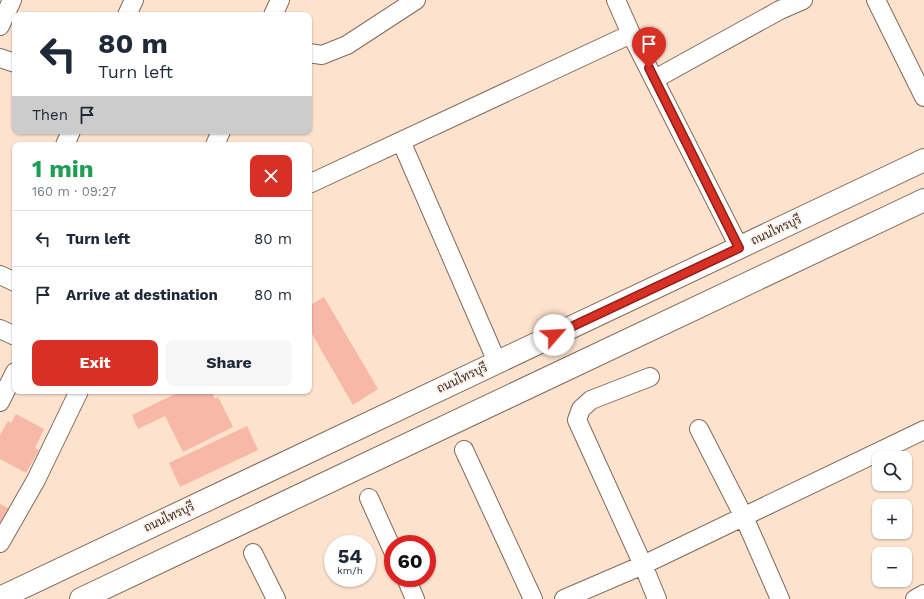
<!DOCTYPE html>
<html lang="en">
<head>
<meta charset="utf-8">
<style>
	body { margin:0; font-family:"Work Sans",Sarabun,sans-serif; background:#f6f6f7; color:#1f2937; height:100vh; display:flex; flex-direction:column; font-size:15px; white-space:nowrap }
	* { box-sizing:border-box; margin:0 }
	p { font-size:13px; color:#747a83 }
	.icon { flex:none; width:22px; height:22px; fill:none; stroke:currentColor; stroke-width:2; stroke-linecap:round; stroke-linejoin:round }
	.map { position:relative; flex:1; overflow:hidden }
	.details { position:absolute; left:12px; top:142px; width:300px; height:252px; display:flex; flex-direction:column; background:#fff; border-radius:8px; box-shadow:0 1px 3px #0004 }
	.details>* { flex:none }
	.banner { position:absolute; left:12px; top:12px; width:300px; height:122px; border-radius:8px; box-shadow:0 1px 3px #0004; background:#fff; color:#1f2937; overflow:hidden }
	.buttons { position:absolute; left:872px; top:451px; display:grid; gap:8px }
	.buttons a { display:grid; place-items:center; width:40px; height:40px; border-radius:8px; background:#fff; box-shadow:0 1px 3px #0004; font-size:20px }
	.speed { position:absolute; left:324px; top:535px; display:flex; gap:8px; font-size:20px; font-weight:700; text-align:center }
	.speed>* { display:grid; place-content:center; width:52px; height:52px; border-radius:50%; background:#fff; box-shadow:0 1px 3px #0004; line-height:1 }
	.speed small { font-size:10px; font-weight:400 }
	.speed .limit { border:6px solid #d22; background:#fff; color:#111 }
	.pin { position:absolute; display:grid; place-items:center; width:34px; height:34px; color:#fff; margin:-41px -17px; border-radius:50% 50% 50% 0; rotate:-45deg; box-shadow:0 0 4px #0007 }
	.pin .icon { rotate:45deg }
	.me { position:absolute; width:44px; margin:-22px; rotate:64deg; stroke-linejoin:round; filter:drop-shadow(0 0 3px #0008) }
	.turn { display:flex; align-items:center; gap:14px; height:84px; padding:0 20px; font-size:18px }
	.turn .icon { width:52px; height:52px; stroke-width:2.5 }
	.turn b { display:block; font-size:28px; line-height:34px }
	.then { display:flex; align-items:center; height:38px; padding:0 20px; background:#0003; gap:8px; font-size:15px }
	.round { display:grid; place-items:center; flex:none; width:42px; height:42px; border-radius:8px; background:#f6f6f7 }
	.overview { display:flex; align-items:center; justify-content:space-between; height:68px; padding:0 20px }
	h1 { font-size:24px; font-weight:700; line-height:30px; color:#1e9e55 }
	.primary-button { display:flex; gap:8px; margin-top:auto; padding:8px 20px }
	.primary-button a { flex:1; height:46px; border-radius:8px; background:#d93025; color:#fff; font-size:16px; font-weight:700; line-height:46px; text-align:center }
	.primary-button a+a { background:#f6f6f7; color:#1f2937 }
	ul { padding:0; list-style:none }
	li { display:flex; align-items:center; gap:12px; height:56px; padding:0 20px; border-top:1px solid #e0e1e3 }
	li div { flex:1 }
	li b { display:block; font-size:15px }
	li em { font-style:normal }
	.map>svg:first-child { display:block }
</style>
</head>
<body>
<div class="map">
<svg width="924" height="599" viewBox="0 0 924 599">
	<rect width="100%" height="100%" fill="#fde2ce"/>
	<path fill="#f7b8a8" d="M324,297l54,92 -25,16 -44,-76v-23z
		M181,391h30l4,8 3,-2 15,30 -50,25 -18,-36 -27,13 -6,-14z
		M16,414l28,15 -9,19 4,2 -13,23 -26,-14v-24l8,-14 3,2z
		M247,426l11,24 -78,37 -11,-24z
		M0,504l14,7 -14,26z"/>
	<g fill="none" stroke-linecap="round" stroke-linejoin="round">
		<g stroke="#816a58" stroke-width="20">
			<path id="minor" d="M616,0l15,34 108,213
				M876,0l48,97
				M127,15l7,-15
				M273,15l7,-15
				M0,26l12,-26
				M309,53l13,2 25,-10 69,-45
				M0,58l15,5
				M655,79l125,-69 23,-10
				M401,141l96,221
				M65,145l6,-14
				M215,145l6,-14
				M309,184l322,-150
				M0,275l15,7
				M0,329l15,7
				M650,377l-59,23 -10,9 -4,11 66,145 14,34
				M0,402l15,-30
				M699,429l45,88 36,82
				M464,450l69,149
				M369,498l24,53
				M0,543l36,-63 43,-89
				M253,553l23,46
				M406,578l9,21
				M564,599l79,-34 281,-135
				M915,599l9,-5"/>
		</g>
		<g stroke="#816a58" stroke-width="24">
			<path id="major" d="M0,598l924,-438
				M81,599l843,-399"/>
		</g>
		<use href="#minor" stroke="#fff" stroke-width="18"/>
		<use href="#major" stroke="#fff" stroke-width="22"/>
	</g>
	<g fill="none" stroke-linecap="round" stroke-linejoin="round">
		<g stroke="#8d1f18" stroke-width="10">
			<path id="route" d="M554,335l185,-87 -90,-180"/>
		</g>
		<use href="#route" stroke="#d93025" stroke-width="7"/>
	</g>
	<g text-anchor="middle" stroke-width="4" stroke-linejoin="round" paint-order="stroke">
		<g font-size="12" fill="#392f27" stroke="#fef2ea">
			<text transform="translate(776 230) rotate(-25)" y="4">ถนนไทรบุรี</text>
			<text transform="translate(462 378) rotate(-25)" y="4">ถนนไทรบุรี</text>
			<text transform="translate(169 517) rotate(-25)" y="4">ถนนไทรบุรี</text>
		</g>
	</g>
</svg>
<div class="buttons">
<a><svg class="icon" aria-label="search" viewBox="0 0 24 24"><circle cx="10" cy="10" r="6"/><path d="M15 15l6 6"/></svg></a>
<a>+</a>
<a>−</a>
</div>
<div class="speed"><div>54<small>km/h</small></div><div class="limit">60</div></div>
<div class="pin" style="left:649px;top:68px;background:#d93025"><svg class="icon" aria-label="arrive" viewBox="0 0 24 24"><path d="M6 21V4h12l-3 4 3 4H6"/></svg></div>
<svg class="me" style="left:554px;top:335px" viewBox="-20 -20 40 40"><circle r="19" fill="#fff"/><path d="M0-13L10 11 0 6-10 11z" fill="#d93025"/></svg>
<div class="banner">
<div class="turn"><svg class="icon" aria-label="left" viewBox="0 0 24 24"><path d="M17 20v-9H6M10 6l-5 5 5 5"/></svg><div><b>80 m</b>Turn left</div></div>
<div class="then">Then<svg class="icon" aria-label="arrive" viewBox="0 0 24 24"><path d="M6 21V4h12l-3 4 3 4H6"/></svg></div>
</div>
<section class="details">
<div class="overview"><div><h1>1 min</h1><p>160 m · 09:27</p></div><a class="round" style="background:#d93025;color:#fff"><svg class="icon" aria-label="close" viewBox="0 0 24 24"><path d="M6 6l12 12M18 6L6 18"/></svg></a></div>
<ul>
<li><svg class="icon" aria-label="left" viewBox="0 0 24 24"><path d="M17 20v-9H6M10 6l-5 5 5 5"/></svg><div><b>Turn left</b></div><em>80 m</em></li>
<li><svg class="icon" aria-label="arrive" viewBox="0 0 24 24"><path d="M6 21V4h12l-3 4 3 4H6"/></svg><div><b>Arrive at destination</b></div><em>80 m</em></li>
</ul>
<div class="primary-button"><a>Exit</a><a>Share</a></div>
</section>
</div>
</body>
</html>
